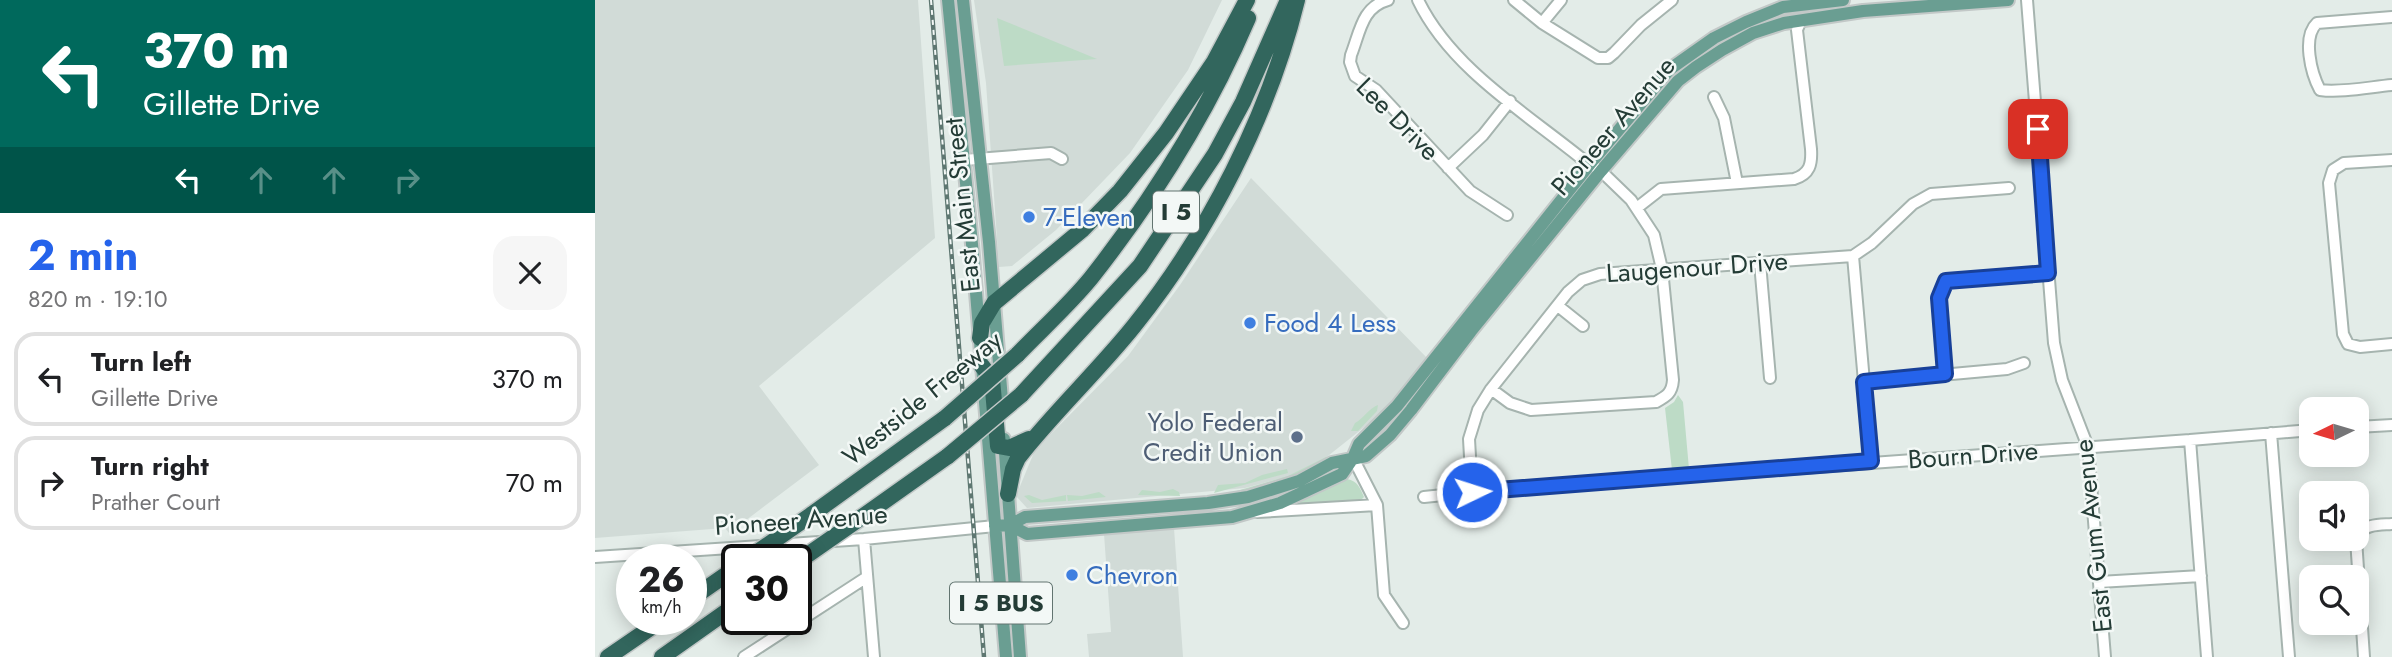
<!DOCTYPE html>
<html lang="en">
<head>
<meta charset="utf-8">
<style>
	body { margin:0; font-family:Jost,sans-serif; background:#f6f6f6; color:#202124; height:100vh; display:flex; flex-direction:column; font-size:26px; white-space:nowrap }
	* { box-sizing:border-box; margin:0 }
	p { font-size:23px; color:#757577 }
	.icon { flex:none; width:38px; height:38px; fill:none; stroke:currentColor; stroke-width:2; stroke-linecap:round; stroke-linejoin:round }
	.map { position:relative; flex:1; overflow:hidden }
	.side { display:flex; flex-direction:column; background:#fff; width:595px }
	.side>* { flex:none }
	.top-card { background:#00695c; color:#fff; overflow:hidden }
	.needle { width:46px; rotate:265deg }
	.fabs { position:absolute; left:1704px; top:397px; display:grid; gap:14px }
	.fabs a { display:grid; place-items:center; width:70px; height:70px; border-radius:14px; background:#fff; box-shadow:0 4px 18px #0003; font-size:35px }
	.speed { position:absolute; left:21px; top:544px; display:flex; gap:14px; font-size:35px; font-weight:700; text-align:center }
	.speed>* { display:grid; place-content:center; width:91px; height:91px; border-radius:50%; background:#fff; box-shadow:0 4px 18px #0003; line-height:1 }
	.speed small { font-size:18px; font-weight:400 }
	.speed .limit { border:4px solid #111; border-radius:10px; background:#fff; color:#111 }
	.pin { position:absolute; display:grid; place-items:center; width:60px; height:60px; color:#fff; margin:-30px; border-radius:14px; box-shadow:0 4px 10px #0006 }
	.me { position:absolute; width:77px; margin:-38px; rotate:86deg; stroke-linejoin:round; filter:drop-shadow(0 0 5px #0008) }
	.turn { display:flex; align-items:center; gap:24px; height:147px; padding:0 28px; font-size:32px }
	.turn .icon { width:91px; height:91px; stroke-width:2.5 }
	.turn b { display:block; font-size:49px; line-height:60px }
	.lanes { display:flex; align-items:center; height:66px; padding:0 28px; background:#0003; justify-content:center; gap:35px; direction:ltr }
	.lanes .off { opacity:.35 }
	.round { display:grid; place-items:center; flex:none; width:74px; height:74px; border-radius:21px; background:#f6f6f6 }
	.summary { display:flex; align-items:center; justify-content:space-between; height:119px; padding:0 28px }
	h1 { font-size:42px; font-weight:700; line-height:52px; color:#2563eb }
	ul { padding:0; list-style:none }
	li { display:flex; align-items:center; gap:21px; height:94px; margin:0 14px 10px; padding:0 14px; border:4px solid #e0e0e0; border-radius:21px }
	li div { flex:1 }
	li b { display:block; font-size:26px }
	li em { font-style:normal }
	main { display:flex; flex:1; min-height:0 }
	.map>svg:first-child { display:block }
</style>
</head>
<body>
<main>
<section class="side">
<div class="top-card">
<div class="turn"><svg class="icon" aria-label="left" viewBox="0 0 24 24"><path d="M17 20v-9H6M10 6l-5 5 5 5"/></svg><div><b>370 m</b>Gillette Drive</div></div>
<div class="lanes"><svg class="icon" aria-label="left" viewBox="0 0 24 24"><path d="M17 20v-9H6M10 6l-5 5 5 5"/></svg><svg class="icon off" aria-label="ahead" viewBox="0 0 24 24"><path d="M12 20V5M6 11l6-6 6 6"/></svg><svg class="icon off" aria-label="ahead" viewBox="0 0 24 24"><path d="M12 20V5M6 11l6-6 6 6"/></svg><svg class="icon off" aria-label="right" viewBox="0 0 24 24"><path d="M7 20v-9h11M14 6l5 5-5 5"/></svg></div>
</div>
<div class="summary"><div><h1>2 min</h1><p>820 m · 19:10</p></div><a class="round"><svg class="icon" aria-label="close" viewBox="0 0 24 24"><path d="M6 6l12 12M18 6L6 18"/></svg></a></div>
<ul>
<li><svg class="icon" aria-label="left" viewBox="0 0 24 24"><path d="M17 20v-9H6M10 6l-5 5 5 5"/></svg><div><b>Turn left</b><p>Gillette Drive</p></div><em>370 m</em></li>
<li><svg class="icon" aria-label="right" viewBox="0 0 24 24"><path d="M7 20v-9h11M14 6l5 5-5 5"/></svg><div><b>Turn right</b><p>Prather Court</p></div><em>70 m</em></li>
</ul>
</section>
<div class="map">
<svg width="1797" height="657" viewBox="0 0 1797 657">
	<rect width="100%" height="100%" fill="#e3ece8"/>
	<path fill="#d1dbd7" d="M0,0h323l17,238 -176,148 60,79 -90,68 -4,-5 -130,10z
		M379,0h248l-34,70 -58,83 -74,77 -44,36 -13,1 -13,-184z
		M656,178l178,182 -57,61 -63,50 -64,17 -218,20 -11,-12 19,-46 93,-94 52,-71z
		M579,528l9,129h-94l-2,-23 24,-2 -7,-98z"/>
	<path fill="#bddbc6" d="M402,18l100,41 -93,7z
		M1083,395l5,7 6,67 -17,1 -7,-62 9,-6z
		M783,405l-1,6 -19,20h-7l4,-8c9,-5 14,-15 23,-18z
		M731,457l1,2c-32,18 -65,29 -101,35l62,-18z
		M692,469l1,4 -74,20 4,-8 27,-2 17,-8z
		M752,479c11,2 13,9 17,18l-4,4 -61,6 1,-6z
		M578,489l6,3 1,4 -42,-1 4,-5 18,2z
		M504,492l7,5 -38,4 -1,-6 15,1z
		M434,495l13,5 24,-5v6l-34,2 -8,-7z"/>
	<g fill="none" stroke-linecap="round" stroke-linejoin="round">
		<g stroke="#a6b4af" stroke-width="14">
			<path id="minor" d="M793,0c-26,7 -28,32 -37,55l-1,7 5,14 21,14 94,101 37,24
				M823,0c32,67 106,112 163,158l20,13 30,29 23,35 8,34 11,111c-1,13 -6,16 -17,22l-125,8 -21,-7 -19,-14
				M919,0l28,23 56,35h10l6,-5 27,-28 31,-25
				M1432,0l27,343 8,37 26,67 17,210
				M1797,17l-75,6c-15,14 -6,50 3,67 21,3 50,-3 72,-5
				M947,23l19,-23
				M1119,97l10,21 13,65
				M369,160l87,-7 11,6
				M1797,160l-48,3 -11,7 -4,13 14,151 5,10 12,3 32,-3
				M853,168l35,-33 27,-34
				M1043,207l23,-18 133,-10c16,-5 18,-15 17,-30l-14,-119 4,-10
				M1258,256l18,206
				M1258,256l19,-13 41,-39 18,-10 78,-6
				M1165,263l10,115
				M963,306l25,20
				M1350,374l-6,-76 7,-17 102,-8
				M1269,382l143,-13 17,-6
				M1762,427l35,-2
				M1676,433l18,224
				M1595,440l17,217
				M758,458l24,47 7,90 19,28
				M877,492l-3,-53 9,-29 13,-21 77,-97 14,-12 18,-6 253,-18
				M829,497l48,-5 718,-52 122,-10
				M662,512l120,-7
				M1762,534c10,-10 22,-9 35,-10
				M269,539l10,118
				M1761,539l8,118
				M0,557l269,-18 131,-13
				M1504,582l102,-6
				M149,657l123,-80"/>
		</g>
		<g stroke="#c2c8c7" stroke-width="16">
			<path id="major" d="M353,0l24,244 34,413
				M368,0l26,242 13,158
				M409,439l16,218
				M415,525l17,9 205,-17 48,-14 62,-29 11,-16 6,-14 38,-38 193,-242 80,-95 44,-31 32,-16 37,-15 60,-7
				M400,526l15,-1 15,-8 183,-14 40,-6 51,-16 33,-18 34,-7 24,-21 21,-25 60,-79 130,-160 77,-90 18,-14 26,-17 31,-17 31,-10 79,-12 145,-11"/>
		</g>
		<g stroke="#c2c8c7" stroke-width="19">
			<path id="highway" d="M385,338l2,-15 12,-20 89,-74 37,-38 46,-58 48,-71 33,-62
				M422,355c25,-26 52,-50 74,-77 63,-80 117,-166 157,-260
				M387,366l10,13 6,67 11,2 20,-9
				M426,395l119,-129 75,-112 28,-52 45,-102
				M413,494l5,-25 5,-11c36,-46 79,-86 116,-132 74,-92 135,-211 163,-326
				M216,515l134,-97
				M267,517l86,-61
				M96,599l46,-32
				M13,657l54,-37
				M67,657l75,-53"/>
		</g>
		<use href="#minor" stroke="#fff" stroke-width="10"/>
		<use href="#major" stroke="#6a9e92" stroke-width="12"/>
		<use href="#highway" stroke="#32665d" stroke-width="16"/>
		<g stroke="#5e7771" stroke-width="4.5">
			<path id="rail" d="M336,0l53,657"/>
		</g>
		<use href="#rail" stroke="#f3f8f6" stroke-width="2" stroke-dasharray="5" stroke-linecap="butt"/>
		<g stroke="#c2c8c7" stroke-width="19" stroke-linecap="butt">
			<path id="highway-bridge" d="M350,418l72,-63
				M353,456l73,-61
				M151,560l65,-45
				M201,563l66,-46"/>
		</g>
		<use href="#highway-bridge" stroke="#32665d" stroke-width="16"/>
	</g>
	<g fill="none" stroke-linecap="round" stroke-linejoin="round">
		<g stroke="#184099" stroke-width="18">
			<path id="route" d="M877,492l399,-31 -7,-79 81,-8 -6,-76 7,-17 102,-8 -10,-144"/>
		</g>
		<use href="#route" stroke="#2563eb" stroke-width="12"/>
	</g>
	<g fill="#3f7fe0" stroke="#f3f8f6" stroke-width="2.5">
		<circle cx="434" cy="217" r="7"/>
		<circle cx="655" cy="323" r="7"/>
		<circle cx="477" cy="575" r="7"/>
	</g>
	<circle fill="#5c6f8a" stroke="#f3f8f6" stroke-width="2.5" cx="702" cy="437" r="7"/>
	<g text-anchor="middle" stroke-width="5" stroke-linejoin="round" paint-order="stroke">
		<g fill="#f3f8f6" stroke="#627470" stroke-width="2">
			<rect x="558" y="191.5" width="46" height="41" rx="5"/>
			<rect x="355" y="582.5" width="102" height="41" rx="5"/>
		</g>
		<g font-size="24" font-weight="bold" fill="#243c36">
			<text x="581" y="220">I 5</text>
			<text x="406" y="611">I 5 BUS</text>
		</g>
		<g font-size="26" fill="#243c36" stroke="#f3f8f6">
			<text transform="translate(803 119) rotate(45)" y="9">Lee Drive</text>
			<text transform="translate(1018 126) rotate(-49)" y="9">Pioneer Avenue</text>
			<text transform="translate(367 205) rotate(-96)" y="9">East Main Street</text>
			<text transform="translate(1102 267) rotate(-4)" y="9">Laugenour Drive</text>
			<text transform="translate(327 398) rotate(-39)" y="9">Westside Freeway</text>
			<text transform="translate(1378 455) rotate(-4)" y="9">Bourn Drive</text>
			<text transform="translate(206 520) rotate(-4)" y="9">Pioneer Avenue</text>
			<text transform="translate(1498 536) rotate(-96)" y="9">East Gum Avenue</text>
		</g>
		<g font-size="26" fill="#366cbe" stroke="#f3f8f6" text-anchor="start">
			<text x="448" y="226">7-Eleven</text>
			<text x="669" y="332">Food 4 Less</text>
			<text x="491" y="584">Chevron</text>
		</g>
		<g font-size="26" fill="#4e5e75" stroke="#f3f8f6" text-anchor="end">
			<text x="688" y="431">Yolo Federal<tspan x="688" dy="30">Credit Union</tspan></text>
		</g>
	</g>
</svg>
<div class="fabs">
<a><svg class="needle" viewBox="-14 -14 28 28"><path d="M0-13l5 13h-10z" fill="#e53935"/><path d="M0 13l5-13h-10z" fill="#757577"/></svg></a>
<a><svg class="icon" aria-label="sound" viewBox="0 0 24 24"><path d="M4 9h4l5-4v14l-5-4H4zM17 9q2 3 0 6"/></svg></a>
<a><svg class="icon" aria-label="search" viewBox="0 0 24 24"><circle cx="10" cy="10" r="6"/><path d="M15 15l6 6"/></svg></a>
</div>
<div class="speed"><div>26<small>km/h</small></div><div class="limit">30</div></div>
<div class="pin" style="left:1443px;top:129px;background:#d93025"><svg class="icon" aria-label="arrive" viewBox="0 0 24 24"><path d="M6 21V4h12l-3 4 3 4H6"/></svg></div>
<svg class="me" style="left:877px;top:492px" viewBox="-20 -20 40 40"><circle r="17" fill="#2563eb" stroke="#fff" stroke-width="3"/><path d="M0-11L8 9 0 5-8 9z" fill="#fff"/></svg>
</div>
</main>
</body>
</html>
